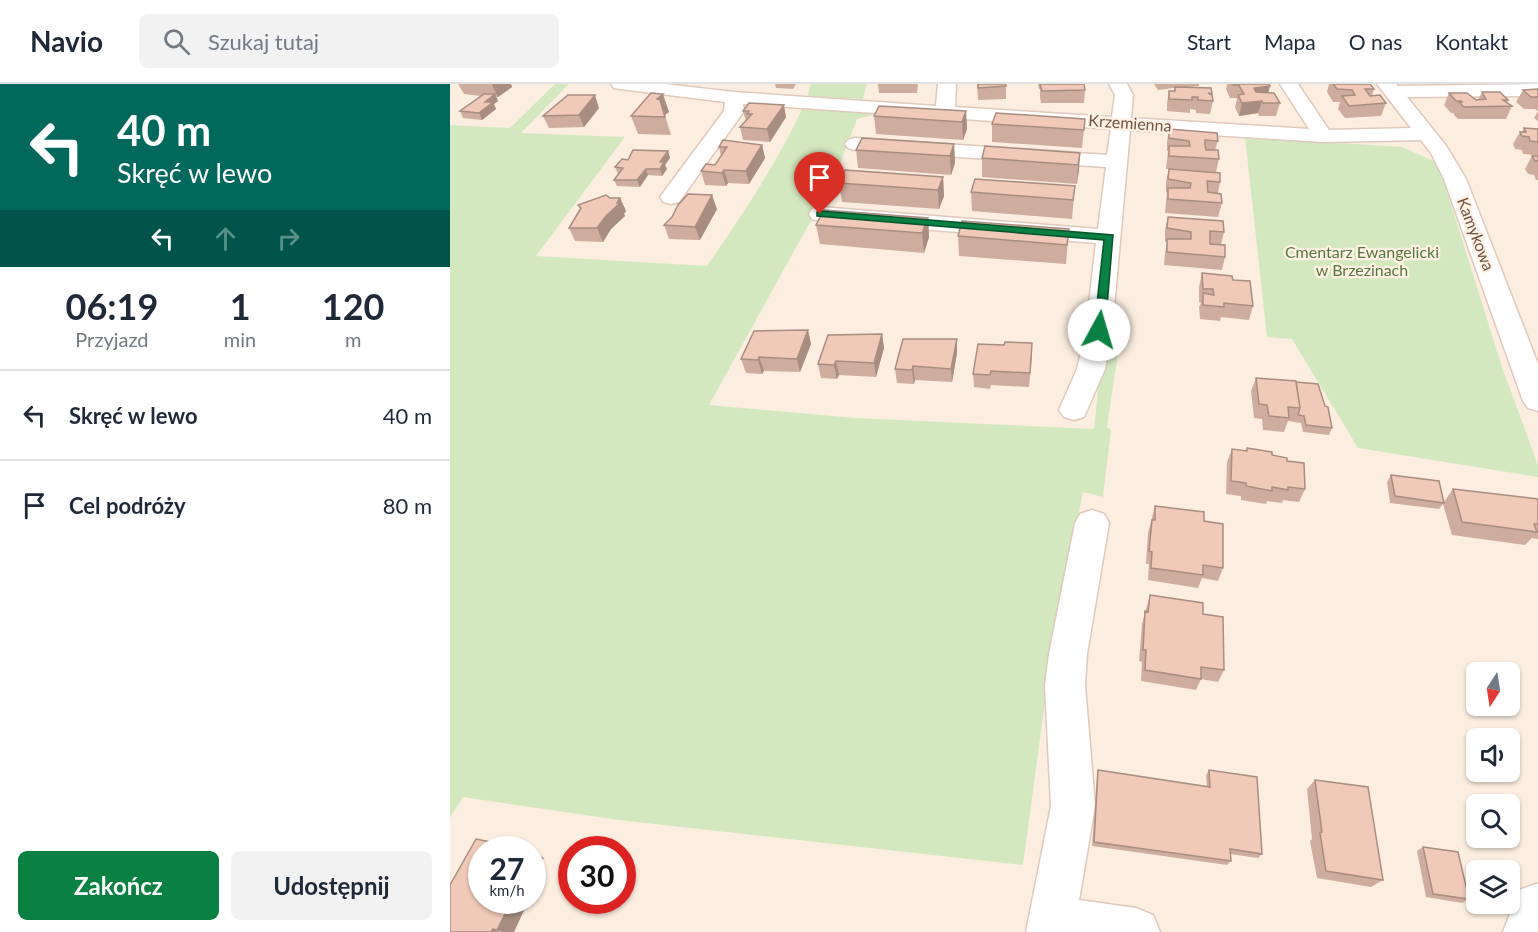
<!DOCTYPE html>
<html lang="pl">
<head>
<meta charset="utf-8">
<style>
	body { margin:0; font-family:Lato,sans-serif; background:#f2f2f3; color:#1f2937; height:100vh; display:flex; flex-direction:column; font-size:22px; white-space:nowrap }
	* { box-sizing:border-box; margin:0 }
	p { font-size:20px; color:#747a83 }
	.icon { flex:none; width:33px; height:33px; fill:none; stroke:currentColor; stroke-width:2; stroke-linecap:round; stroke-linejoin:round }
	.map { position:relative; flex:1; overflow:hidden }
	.details { display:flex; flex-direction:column; background:#fff; width:450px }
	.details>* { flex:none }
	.guide { background:#00695c; color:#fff; overflow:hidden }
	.needle { width:39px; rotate:192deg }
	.buttons { position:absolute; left:1016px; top:578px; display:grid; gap:12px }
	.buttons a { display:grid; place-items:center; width:54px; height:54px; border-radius:9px; background:#fff; box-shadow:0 2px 4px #0004; font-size:30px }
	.speed { position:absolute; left:18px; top:752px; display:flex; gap:12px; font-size:30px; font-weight:700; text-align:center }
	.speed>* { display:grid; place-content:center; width:78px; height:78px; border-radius:50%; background:#fff; box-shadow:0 2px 4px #0004; line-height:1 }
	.speed small { font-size:15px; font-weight:400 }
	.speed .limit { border:9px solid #d22; background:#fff; color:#111 }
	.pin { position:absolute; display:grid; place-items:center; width:51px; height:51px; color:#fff; margin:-62px -26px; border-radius:50% 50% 50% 0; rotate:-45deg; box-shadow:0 0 6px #0007 }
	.pin .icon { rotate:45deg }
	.me { position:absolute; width:66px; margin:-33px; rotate:6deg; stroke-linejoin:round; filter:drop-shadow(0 0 4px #0008) }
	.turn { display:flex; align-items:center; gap:21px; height:126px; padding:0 18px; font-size:27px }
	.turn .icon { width:78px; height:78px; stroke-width:2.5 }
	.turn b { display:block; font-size:42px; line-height:51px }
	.lanes { display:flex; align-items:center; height:57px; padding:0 18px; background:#0003; justify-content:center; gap:30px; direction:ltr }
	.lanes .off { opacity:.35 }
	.eta { display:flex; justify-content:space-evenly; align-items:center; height:102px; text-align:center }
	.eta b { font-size:36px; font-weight:700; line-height:42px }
	.action { display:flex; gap:12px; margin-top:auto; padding:12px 18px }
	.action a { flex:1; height:69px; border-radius:9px; background:#0b8043; color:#fff; font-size:24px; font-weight:700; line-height:69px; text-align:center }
	.action a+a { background:#f2f2f3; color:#1f2937 }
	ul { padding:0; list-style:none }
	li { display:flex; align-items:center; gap:18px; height:90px; padding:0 18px; border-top:2px solid #e0e1e3 }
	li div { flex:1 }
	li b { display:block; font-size:22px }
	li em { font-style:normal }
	header { display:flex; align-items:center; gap:36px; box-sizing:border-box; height:84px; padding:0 30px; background:#fff; border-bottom:2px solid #e0e1e3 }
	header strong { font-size:28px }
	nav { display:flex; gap:33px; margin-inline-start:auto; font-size:21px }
	.search { width:420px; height:54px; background:#f2f2f3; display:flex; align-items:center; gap:15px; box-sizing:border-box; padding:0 21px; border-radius:9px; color:#747a83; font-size:22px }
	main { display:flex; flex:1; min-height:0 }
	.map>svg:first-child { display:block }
</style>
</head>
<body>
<header>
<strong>Navio</strong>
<div class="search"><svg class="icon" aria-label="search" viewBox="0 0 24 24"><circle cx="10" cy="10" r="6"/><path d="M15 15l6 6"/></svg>Szukaj tutaj</div>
<nav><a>Start</a><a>Mapa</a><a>O nas</a><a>Kontakt</a></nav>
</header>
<main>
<section class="details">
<div class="guide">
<div class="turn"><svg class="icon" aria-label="left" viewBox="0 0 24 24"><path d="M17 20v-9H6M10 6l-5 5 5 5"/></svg><div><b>40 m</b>Skręć w lewo</div></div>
<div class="lanes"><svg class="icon" aria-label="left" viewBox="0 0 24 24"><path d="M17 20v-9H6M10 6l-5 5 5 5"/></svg><svg class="icon off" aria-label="ahead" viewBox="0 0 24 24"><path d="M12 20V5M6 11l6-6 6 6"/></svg><svg class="icon off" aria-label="right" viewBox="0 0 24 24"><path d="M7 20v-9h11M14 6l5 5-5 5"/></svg></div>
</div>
<div class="eta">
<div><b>06:19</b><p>Przyjazd</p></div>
<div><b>1</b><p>min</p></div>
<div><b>120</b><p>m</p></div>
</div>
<ul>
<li><svg class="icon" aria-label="left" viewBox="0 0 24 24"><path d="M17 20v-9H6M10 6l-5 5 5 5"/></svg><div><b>Skręć w lewo</b></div><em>40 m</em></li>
<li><svg class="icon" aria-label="arrive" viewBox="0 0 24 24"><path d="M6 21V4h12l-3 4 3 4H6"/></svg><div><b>Cel podróży</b></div><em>80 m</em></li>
</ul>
<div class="action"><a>Zakończ</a><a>Udostępnij</a></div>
</section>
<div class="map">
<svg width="1088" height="848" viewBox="0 0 1088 848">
	<rect width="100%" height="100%" fill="#fbeee0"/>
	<path fill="#d4e8bf" d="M105,0h14l-48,49 104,4 -89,119 171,10c36,-53 70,-102 97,-161l33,3v3l39,3 -19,5 -22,58 -126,228 146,13 239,11 8,-78 16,2 -11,74 4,3 -8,67 -20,-5 -29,143 -31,230 -404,-45 -156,-23 -13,21v-693l60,3z
		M361,0h56l-4,15 -21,-1 -2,4 -33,-4z
		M795,53l157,10 36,16 64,204 36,98v12l-180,-29 -66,-109 -25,-2z"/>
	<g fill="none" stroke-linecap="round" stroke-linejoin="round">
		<g stroke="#dfc9bc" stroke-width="3">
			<path id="minor" d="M161,0h54l69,8 202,14 2,-22h18l-1,23 157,10 3,-22 -6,-11h18l6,11 -2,23 178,11 -29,-45h18l31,46 82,-2 -34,-44h19l2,2 140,-2v12l-131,1 40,50 19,32 72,185v47l-10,-3 -5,-7 -79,-222 -13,-26 -10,-13 -98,2 -193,-12 -18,200 -7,39 -21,48 -10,3 -10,-3 -5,-7 18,-41 9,-39 10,-87 -276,-22 -8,-2 -3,-5 3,-5 8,-2 278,22 8,-62 -251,-17 -7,-2 -3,-4 3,-4 7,-2 252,17 4,-26 -368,-25 1,7 -65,91 -8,2 -8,-2 -3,-5 64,-86 1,-9 -105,-13 -6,-1z
				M642,426l12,4 5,9 -22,131 -2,31 10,121 -16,94 57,8 17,7 7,17h-134l25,-126 -6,-121 4,-31 26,-131 5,-9z
				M1086,800h2v48h-35l16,-42z"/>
		</g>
		<use href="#minor" fill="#fff" fill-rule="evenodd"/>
	</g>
	<path fill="#cead9e" d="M8,0h53l1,3 -14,10h-2l2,4 -4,3 2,5 -14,11 -19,-2 -3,-7 21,-15 -17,-2z
		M325,0h21l-3,5 -17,-1z
		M428,0h40l-1,9h-38z
		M527,0h29v15l-28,1z
		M588,0h46l1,6 -1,13h-43l-1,-6v-8h-1z
		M704,0h45v2l-12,1 25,7 1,7 -3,13 -14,-1v-3l-6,-1v4l-23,-2v-8l2,-12h5v-3l-16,2z
		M777,0h42l1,2 -2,6 12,11 -4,13h-17l-1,-3 -19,3 -4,-9 2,-8 -1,-1h-6l-4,-9z
		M879,0h41l4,5 -2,7 14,7 -5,13 -36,2 -7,-9 2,-7h-7l-6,-10z
		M1088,5v32l-4,-3 4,-7 -3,-2h-11l-8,-7 7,-12z
		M1032,8l26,8 -1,2 5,4 -6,13h-48l-4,-4v-2h-3l-7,-8 5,-12 29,7z
		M149,24l-15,19 -35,1 -6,-12z
		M293,27l43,6 -16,25 -27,-2 -3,-13 6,-6z
		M516,27l1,18 -4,11 -87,-6 -2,-18z
		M219,28l-4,3 6,20 -33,-1 -7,-18z
		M635,35l-3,29 -90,-6v-18z
		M1074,44l14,1v51h-2l-2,-5 -6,-1 -3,-5 7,-13 3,-1 -12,-1 -1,-4 -7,-1 -2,-5 7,-12h2z
		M719,45l49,12 -3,9 4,9 -3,13 -50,-3 2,-18h-1v-9z
		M504,60l1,19 -4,12 -93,-7 -2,-18z
		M312,61l3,13 -16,26 -21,-1 -2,3 -21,-1 -4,-14 14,-6 6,-9 -2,-9z
		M218,67l2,7 -5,7 2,4 -5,7 -14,-1 -8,12 -23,-1 -3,-6 4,-6 -3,-7 13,-7z
		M630,69l-3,31 -95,-7v-19z
		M719,85l51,13 -2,11 4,10 -4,14 -53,-4 1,-11 1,-9 -1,-1v-10z
		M493,93l1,19 -5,13 -97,-7 -3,-19z
		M625,102l-3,33 -100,-8 -1,-19z
		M160,114h10l6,13 -2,3 1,2 -14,13 -8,13 -28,-1 -6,-13 11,-19 -2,-4z
		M267,125l-17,31 -31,-1 -5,-14z
		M718,133l56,15 -3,13 4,12 -3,13 -58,-5 1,-12 2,-11h-2v-12z
		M478,134l1,19 -5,16 -104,-9 -4,-19z
		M619,145l-3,35 -107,-8 -1,-20z
		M752,189l31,7 20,26 -4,14 -28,-3 -1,4 -20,-2 -1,-12 2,-4 -2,-1v-15z
		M358,246l3,14 -11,28 -36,-1 -2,3 -16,-1 -5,-14z
		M432,250l2,14 -8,29 -37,-2 -2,4 -16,-1 -3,-14z
		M507,255v14l-5,29 -37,-2 -1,4 -17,-1 -2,-14z
		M554,261l28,12 -3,30 -38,-2 -1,4 -16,-2 -1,-13z
		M806,294l76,50 -3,7 -26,-3 -2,-9 -13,-2 -4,11 -21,-2 -1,-11 -8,-1 -3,-27z
		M797,364l25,7 15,6 18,28 -6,13 -16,-2 -1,3 -15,-2 -1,3 -25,-4v-4l-15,-2 1,-32 5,-13 14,2z
		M941,391l53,27 9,-13 85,10v40l-6,-1 -7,7 -73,-10 -9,-31 -4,5 -49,-6 -3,-21z
		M705,422l49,15 19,47 -5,13 -16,-3 -4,10 -50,-8 1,-16h-3l2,-31z
		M700,511l53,19 21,56 -6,12 -17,-3 -5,11 -55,-9 1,-19 -3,-1 3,-37z
		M648,686l109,17 -1,-12 3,-5 53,84 -4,4 -28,-4 1,7 -4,4 -135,-19 5,-71z
		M865,696l68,100 -12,7 -54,-9 -7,-37 2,-2 -5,-50z
		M973,763l46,52 -7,4 -36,-6 -9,-46z"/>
	<path fill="#a88d81" d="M43,0h18l1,3 -14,10 -6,-12z
		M820,2l-3,12 -16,2 3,-12z
		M45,10l3,7 -4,3 2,5 -14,11 -3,-7 6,-11z
		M213,10l6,18 -4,3 6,20 -6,-20 -8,-16z
		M145,11l4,13 -15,19 -5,-12z
		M812,17l-4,12 -19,3 3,-13z
		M334,21l2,12 -16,25 -3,-13z
		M516,27l1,18 -4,11 -1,-18z
		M504,60l1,19 -4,12 -1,-19z
		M312,61l3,13 -16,26 -3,-13z
		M218,67l2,7 -5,7 2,4 -5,7 -2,-7v-7z
		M630,69l-1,18 -2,13 1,-19z
		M196,85l2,6 -8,12 -3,-7z
		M274,86l4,13 -2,3 -4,-13z
		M493,93l1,19 -5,13 -1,-19z
		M262,111l5,14 -17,31 -5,-13z
		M170,114l6,13 -2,3 1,2 -14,13 -8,13 -6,-14 9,-12z
		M478,134l1,19 -5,16 -2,-20z
		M358,246l3,14 -11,28 -3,-13z
		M432,250l2,14 -8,29 -2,-14z
		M507,255v14l-5,29 -1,-13z
		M309,273l5,14 -2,3 -4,-14z
		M386,277l3,14 -2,4 -3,-14z
		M463,282l2,14 -1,4 -2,-14z
		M82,767l12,7 -12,21z
		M62,816h10l-1,1 6,3 -13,28h-12l-5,-2z
		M43,845l8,3h-10z"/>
	<path fill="#f0c9b8" stroke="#a88d81" stroke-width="1.5" d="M528,0h28v2l-28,2z
		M590,0h44l1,6 -43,1z
		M782,0h37l1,2 -16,2 2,4 18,1 6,10h-17l-1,-2 -20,2 -4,-8 6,-1 -3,-5 -2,-4h-6z
		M883,0h37l4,5h-9l2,3 3,4 10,-1 6,8 -37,3 -7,-10 13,-1 -3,-5 -15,-1z
		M725,3l36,1 1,6 -4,-1 4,2 1,6 -15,-1v-3h-6v3l-23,-1v-8h6z
		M1088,5v8h-7l-8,-7z
		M1032,8h18l8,8h-5l9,6 -48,1 -5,-5h3l-1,-1h-5l-7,-8h18l9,7 10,-1z
		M201,9l12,1 -6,5 3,1 5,17 -34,-1z
		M34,10h11l-10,8h8l-14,11 -19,-2z
		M118,11h27l-16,20 -36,1z
		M299,19l35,2 -17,24 -27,-2 12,-13h-5l2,-3h-6z
		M429,22l87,5 -4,11 -88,-6z
		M546,29l89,6 -1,11 -92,-6z
		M1074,44l14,1v13l-8,-1 -1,-4 -7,-1 -2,-4h6z
		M719,45l48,4 1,8 -13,-1v5l1,5h12l1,9 -50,-3v-10h21l-1,-5 -20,-3z
		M412,54l92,6 -4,12 -94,-6z
		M273,56l39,5 -16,26 -22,-1 -2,3 -21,-2 5,-7 9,1 12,-18h-8z
		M535,62l95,7 -2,12 -96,-7z
		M183,66l35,1 -8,11h4l-4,7h-14l-9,11h-23l9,-12 -8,-1 7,-8 6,1z
		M1082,72h6v5h-3z
		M719,85l51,4v9l-13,-1 1,11 13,2 1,9 -54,-4v-11h22l1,-5 -23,-4z
		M395,86l98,7 -5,13 -99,-7z
		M525,95l100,7 -2,14 -102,-8z
		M238,110l24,1 -17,32 -31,-2 8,-8 6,-12z
		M156,111l4,3h10l-3,5h3l-14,13 -9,12h-28l12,-20 -3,-3z
		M374,126l104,8 -6,15 -106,-8z
		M718,133l55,4 1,11 -14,-1v13l15,1v12l-58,-5v-13h24v-7l-24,-4z
		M512,137l107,8 -2,16 -109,-9z
		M752,189l30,3 1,4 17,1 3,25 -29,-3v4l-21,-2v-12l11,2 -1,-6h-10z
		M358,246l-11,29 -38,-2 -1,3 -17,-1 13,-28z
		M432,250l-8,29 -38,-2 -2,4 -16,-1 10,-29z
		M453,255h54l-6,30 -38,-3 -1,4 -17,-1z
		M555,258l27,1 -2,30 -39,-2 -1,4 -17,-1 5,-30 26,1z
		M806,294l40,3 4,27 -12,-1 1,11 -20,-2 -2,-11 -8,-1z
		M846,298l22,2 7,22 3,1 4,21 -26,-3 -2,-9 -6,-1 2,-7z
		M797,364l25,4v3l15,3v3l17,2 1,26 -17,-2v3l-16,-3v4l-26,-5v-3l-15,-2 1,-32 15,2z
		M941,391l48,6 5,22 -49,-7z
		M1003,405l85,10v25h-4l3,8 -75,-10z
		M705,422l49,6v9l19,3v44l-20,-3v10l-52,-7 1,-16 -3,-1 3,-31h3z
		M700,511l53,8v11l20,3 1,53 -23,-3v12l-56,-9 1,-20h-3l2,-39 3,1z
		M648,686l112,17 -1,-17 48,7 5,77 -32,-5 1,12 -137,-19z
		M865,696l53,7 15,93 -57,-9 -6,-38 2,-1z
		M26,755l49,10h-43v51h30l-15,30 -4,-1 -2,3h-41v-47z
		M973,763l35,5 11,47 -36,-5z"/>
	<path fill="#0b8043" stroke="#07532c" stroke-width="1.5" d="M370,127l293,24 -8,95 -6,4 -5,-4 10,-90 -287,-24v-4z"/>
	<g text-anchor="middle" stroke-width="4.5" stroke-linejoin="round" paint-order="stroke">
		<g font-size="16" fill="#715348" stroke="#fff2e5">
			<text transform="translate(680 39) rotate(4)" y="6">Krzemienna</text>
			<text transform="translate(1026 150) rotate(69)" y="6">Kamykowa</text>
		</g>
		<g font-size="16" fill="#557741" stroke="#fff2e5">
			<text x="912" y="174">Cmentarz Ewangelicki<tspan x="912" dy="18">w Brzezinach</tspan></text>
		</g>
	</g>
</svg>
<div class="buttons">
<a><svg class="needle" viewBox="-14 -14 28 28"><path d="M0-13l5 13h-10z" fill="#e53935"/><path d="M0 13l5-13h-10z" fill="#747a83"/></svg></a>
<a><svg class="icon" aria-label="sound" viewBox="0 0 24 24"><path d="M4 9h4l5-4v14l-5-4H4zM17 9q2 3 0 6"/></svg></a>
<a><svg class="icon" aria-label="search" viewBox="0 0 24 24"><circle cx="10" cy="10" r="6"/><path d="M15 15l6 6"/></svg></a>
<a><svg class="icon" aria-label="layers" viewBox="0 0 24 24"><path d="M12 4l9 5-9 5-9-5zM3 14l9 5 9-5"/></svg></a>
</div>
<div class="speed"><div>27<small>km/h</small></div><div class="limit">30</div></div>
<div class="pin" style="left:370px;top:130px;background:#d93025"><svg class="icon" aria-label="arrive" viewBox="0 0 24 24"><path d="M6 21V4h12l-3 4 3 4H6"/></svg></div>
<svg class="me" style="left:649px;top:246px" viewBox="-20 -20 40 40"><circle r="19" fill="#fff"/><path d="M0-13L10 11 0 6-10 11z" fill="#0b8043"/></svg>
</div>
</main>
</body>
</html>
